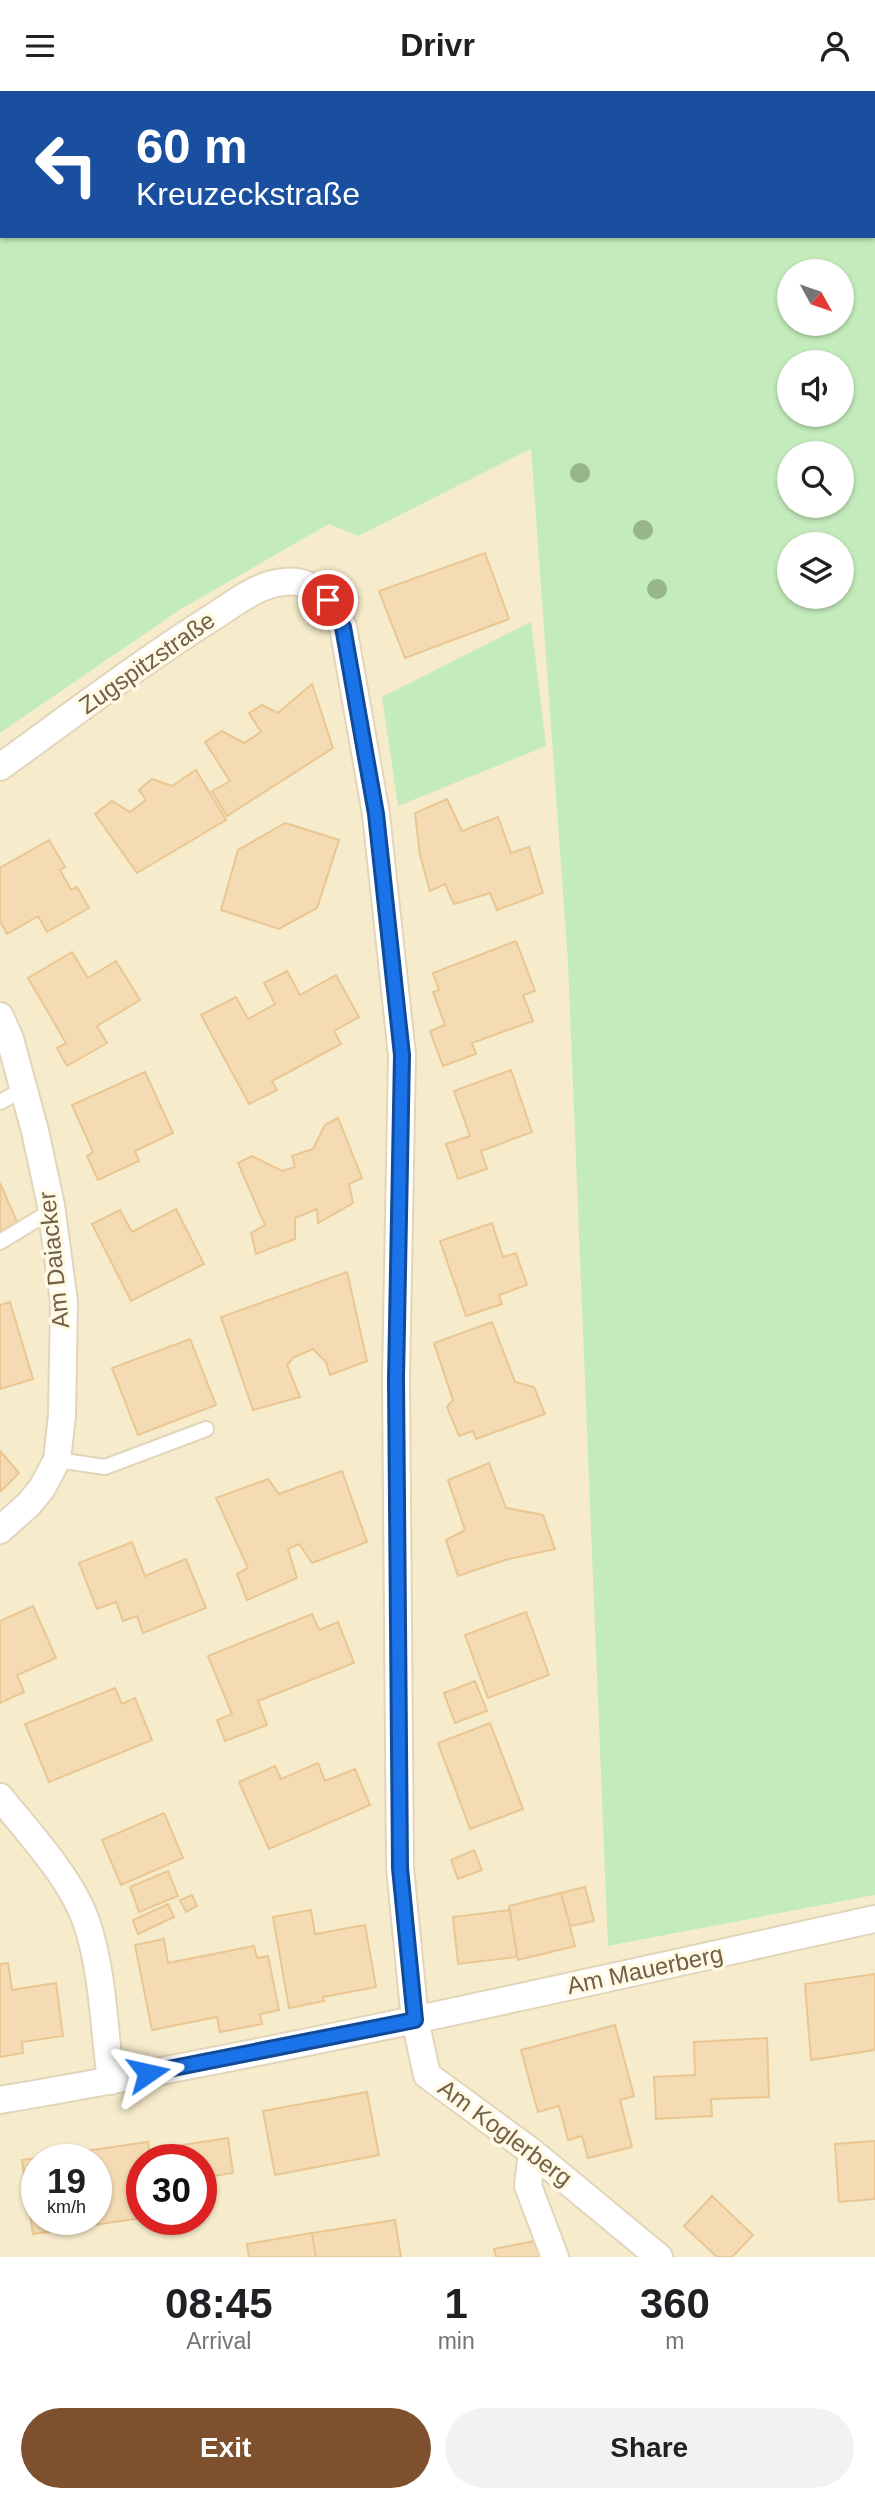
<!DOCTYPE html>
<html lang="en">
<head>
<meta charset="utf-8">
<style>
	body { margin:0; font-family:Helvetica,sans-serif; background:#f2f2f2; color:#202124; height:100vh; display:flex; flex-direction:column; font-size:26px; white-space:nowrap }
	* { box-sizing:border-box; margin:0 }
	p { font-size:23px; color:#757577 }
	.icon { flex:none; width:38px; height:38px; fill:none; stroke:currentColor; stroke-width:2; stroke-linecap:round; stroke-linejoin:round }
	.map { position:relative; height:2166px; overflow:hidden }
	.drawer { display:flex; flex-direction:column; background:#fff; flex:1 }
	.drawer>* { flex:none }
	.top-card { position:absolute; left:0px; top:0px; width:875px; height:147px; box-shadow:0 2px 5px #0004; background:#1a4fa0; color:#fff; overflow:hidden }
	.needle { width:46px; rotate:130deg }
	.tools { position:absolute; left:777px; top:168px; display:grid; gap:14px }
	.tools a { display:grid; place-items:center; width:77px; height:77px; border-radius:50%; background:#fff; box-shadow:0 2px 5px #0004; font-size:35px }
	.speed { position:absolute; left:21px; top:2053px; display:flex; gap:14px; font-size:35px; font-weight:700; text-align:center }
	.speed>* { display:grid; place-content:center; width:91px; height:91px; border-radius:50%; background:#fff; box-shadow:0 2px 5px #0004; line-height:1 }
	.speed small { font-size:18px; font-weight:400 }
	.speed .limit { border:10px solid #d22; background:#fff; color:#111 }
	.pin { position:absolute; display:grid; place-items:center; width:60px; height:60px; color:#fff; margin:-30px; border:4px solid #fff; border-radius:50%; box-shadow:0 2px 7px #0007 }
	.me { position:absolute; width:77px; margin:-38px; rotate:79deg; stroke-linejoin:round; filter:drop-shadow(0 0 5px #0008) }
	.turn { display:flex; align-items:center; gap:24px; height:147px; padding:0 21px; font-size:32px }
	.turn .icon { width:91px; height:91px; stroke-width:2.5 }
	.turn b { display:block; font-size:49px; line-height:60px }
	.eta { display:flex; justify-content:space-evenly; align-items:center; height:119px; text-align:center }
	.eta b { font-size:42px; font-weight:700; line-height:49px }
	.cta { display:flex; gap:14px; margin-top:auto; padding:14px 21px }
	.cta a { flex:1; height:80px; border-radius:42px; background:#7e502d; color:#fff; font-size:28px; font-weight:700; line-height:80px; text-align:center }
	.cta a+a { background:#f2f2f2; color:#202124 }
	header { display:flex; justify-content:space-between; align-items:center; height:91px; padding:0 21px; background:#fff; font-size:32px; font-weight:700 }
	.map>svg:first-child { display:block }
</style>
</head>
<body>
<header><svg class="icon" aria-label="menu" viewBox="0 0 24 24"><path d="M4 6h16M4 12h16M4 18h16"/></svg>Drivr<svg class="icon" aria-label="person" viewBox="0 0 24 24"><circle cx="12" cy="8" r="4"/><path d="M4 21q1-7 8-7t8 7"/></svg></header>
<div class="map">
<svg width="875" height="2166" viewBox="0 0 875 2166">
	<rect width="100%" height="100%" fill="#fef8dd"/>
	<path fill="#f6ebcb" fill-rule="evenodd" d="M531,358l37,515 41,982 266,-51v362h-875v-1524l181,-124 148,-85 29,12zM37,2068h59v60h-59zM142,2068h59v60h-59z"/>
	<path fill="#c4ebbb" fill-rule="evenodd" d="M0,0h875v1804l-267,51 -40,-982 -37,-515 -173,87 -29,-12 -148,85 -181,124zM2,2h871v143h-871zM789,180h53v53h-53zM789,271h53v53h-53zM789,362h53v53h-53zM789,453h53v53h-53z
		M531,531l15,124 -148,60 -16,-109z"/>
	<path fill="#f5dbb3" stroke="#e9c692" stroke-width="2" fill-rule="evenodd" d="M485,462l24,66 -104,39 -26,-67z
		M312,593l21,64 -106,68 -15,-25 18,-10 -25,-39 17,-11 22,12 17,-11 -12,-19 13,-8 16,8z
		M196,679l30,50 -89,53 -42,-59 17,-13 18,11 16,-12 -7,-10 13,-11 20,7z
		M447,708l15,32 36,-14 13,36 18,-6 14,46 -46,17 -7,-17 -36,11 -9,-20 -15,7 -10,-36 -5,-42z
		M285,732l54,17 -22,68 -38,21 -58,-19 17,-60z
		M49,749l16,27 -5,3 11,20 6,-3 12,21 -42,24 -9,-16 -31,18 -7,-13v-53z
		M516,850l19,50 -12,4 10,26 -61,22 4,11 -33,12 -13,-35 15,-6 -12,-33 6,-2 -6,-17z
		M72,861l16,26 28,-17 24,39 -43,26 10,17 -40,23 -10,-18 9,-5 -38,-65z
		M287,880l13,24 36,-20 23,42 -25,14 7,13 -69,37 5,9 -28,14 -48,-89 35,-18 12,22 27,-15 -11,-21z
		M511,979l21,62 -51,19 6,18 -29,10 -12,-35 24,-8 -16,-45z
		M145,981l28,61 -38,18 4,10 -41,19 -11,-24 6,-4 -21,-47z
		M338,1027l24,60 -13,6 4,19 -35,20 -1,-14 -22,9v21l-39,15 -5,-21 14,-8 -27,-62 14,-7 30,15 13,-4 -3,-11 21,-7 12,-24z
		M0,1092l17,39 -17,10z
		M176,1118l28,55 -73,37 -39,-77 28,-14 12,22z
		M492,1132l11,34 13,-4 11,32 -28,10 3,9 -36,12 -26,-75z
		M347,1181l20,89 -37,14 -4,-13 -13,-13 -19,8 -7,8 13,32 -47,13 -32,-93z
		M10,1211l23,77 -33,10v-84z
		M492,1231l23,60 19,5 11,27 -69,25 -3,-8 -14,5 -12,-29 6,-7 -19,-57z
		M190,1248l26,66 -78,30 -26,-67z
		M0,1360l19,22 -19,19z
		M489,1372l17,45 37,7 12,34 -50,11 -47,16 -12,-36 19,-10 -17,-50z
		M342,1380l25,71 -55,21 -13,-19 -11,5 9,29 -50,22 -10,-26 11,-6 -32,-70 52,-19 11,15z
		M132,1451l13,34 41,-17 20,49 -63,25 -6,-17 -14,5 -7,-19 -19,7 -18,-46z
		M33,1515l23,52 -39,17 7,17 -24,11v-82z
		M526,1521l23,63 -61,23 -23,-63z
		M312,1523l7,16 19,-8 16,41 -96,38 9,24 -42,16 -8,-21 15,-6 -24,-58z
		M475,1590l12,30 -32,12 -11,-30z
		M115,1597l7,16 13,-6 17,42 -103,42 -24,-58z
		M490,1632l33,86 -53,20 -32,-86z
		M318,1672l7,18 30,-12 15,36 -101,44 -30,-67 36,-16 6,13z
		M164,1722l19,45 -62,27 -19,-45z
		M474,1759l8,20 -24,9 -7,-19z
		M168,1780l10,25 -39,16 -9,-25z
		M585,1796l9,34 -24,5 -9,-33z
		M561,1802l14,53 -57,14 -9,-54z
		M192,1804l5,11 -11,6 -6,-12z
		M168,1813l6,13 -36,17 -5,-14z
		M311,1819l4,24 50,-9 11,62 -53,10 1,4 -35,7 -16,-91z
		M510,1819l7,47 -59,7 -5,-47z
		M164,1848l4,24 86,-17 3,12 11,-2 11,54 -19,4 2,10 -42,8 -3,-15 -65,13 -17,-85z
		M8,1872l4,27 44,-7 7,53 -41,6 1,11 -23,4v-93z
		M875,1883v76l-64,10 -6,-76z
		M615,1934l19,71 -14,4 12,47 -44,11 -6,-22 -14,4 -9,-34 -21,6 -17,-62z
		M767,1947l2,59 -58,2 1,17 -56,3 -2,-42 41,-2 -1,-33z
		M367,2001l12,63 -104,20 -12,-64z
		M228,2047l5,35 -32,5v-19h-16l-3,-14z
		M875,2050v58l-36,3 -4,-58z
		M148,2051l2,17h-8v59l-109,16 -11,-74zM37,2068h59v60h-59z
		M712,2105l41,39 -21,22h-15l-33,-31z
		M395,2129l6,37h-85l-4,-24z
		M312,2142l4,24h-67l-2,-13z
		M539,2149l3,17h-46l-2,-8z"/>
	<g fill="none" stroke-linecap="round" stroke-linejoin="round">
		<g stroke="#e2d5b9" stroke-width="18">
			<path id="lane" d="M0,1011l24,-13
				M0,1151l51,-31
				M57,1369l48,7 101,-38"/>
		</g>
		<g stroke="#e2d5b9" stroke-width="30">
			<path id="street" d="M0,676c71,-51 140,-104 213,-150 22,-14 45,-33 71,-35 32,-4 46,22 59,45l33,187 26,241 -6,324 4,489 15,152 12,55 105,77 127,105
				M0,925l10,23 25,92 16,74 13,97 -2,113 -5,45 -15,28 -13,16 -29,26
				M0,1706c28,35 71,81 86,124 17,48 18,109 25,160
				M0,2009c294,-50 584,-117 875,-181
				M532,2061l-4,34 27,71"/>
		</g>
		<use href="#lane" stroke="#fff" stroke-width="14"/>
		<use href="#street" stroke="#fff" stroke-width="26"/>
	</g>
	<g fill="#97b786">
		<circle cx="580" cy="382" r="10"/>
		<circle cx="643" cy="439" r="10"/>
		<circle cx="657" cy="498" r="10"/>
	</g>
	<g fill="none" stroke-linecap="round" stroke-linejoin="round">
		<g stroke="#114b97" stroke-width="18">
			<path id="route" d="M148,1982l267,-53 -15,-152 -4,-489 6,-324 -26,-241 -33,-187 -15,-27"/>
		</g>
		<use href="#route" stroke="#1a73e8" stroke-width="12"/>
	</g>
	<g text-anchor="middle" stroke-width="7" stroke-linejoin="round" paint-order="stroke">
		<g font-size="24" fill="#746044" stroke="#fffae5">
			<text transform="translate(147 572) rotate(-35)" y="8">Zugspitzstraße</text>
			<text transform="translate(54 1169) rotate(-96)" y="8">Am Daiacker</text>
			<text transform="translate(645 1879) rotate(-12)" y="8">Am Mauerberg</text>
			<text transform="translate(505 2042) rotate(37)" y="8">Am Koglerberg</text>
		</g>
	</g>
</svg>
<div class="tools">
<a><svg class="needle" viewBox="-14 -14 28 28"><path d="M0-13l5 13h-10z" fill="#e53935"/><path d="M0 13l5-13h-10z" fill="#757577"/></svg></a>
<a><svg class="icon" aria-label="sound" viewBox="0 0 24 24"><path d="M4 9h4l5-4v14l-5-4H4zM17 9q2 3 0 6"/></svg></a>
<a><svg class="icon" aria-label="search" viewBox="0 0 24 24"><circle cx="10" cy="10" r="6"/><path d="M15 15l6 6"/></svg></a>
<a><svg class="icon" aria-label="layers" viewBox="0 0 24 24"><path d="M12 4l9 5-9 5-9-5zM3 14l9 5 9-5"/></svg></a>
</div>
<div class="speed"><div>19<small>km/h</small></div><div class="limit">30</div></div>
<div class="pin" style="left:328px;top:509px;background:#d93025"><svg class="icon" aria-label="arrive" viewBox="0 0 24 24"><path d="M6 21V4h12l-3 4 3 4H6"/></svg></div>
<svg class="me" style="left:148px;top:1982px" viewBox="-20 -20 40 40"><path d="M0-17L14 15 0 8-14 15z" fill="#1a73e8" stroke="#fff" stroke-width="4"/></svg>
<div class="top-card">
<div class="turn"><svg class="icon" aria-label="left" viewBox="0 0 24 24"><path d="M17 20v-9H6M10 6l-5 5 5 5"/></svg><div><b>60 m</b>Kreuzeckstraße</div></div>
</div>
</div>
<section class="drawer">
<div class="eta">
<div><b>08:45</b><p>Arrival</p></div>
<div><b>1</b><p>min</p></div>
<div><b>360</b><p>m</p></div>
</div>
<div class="cta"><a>Exit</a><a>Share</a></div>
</section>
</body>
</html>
